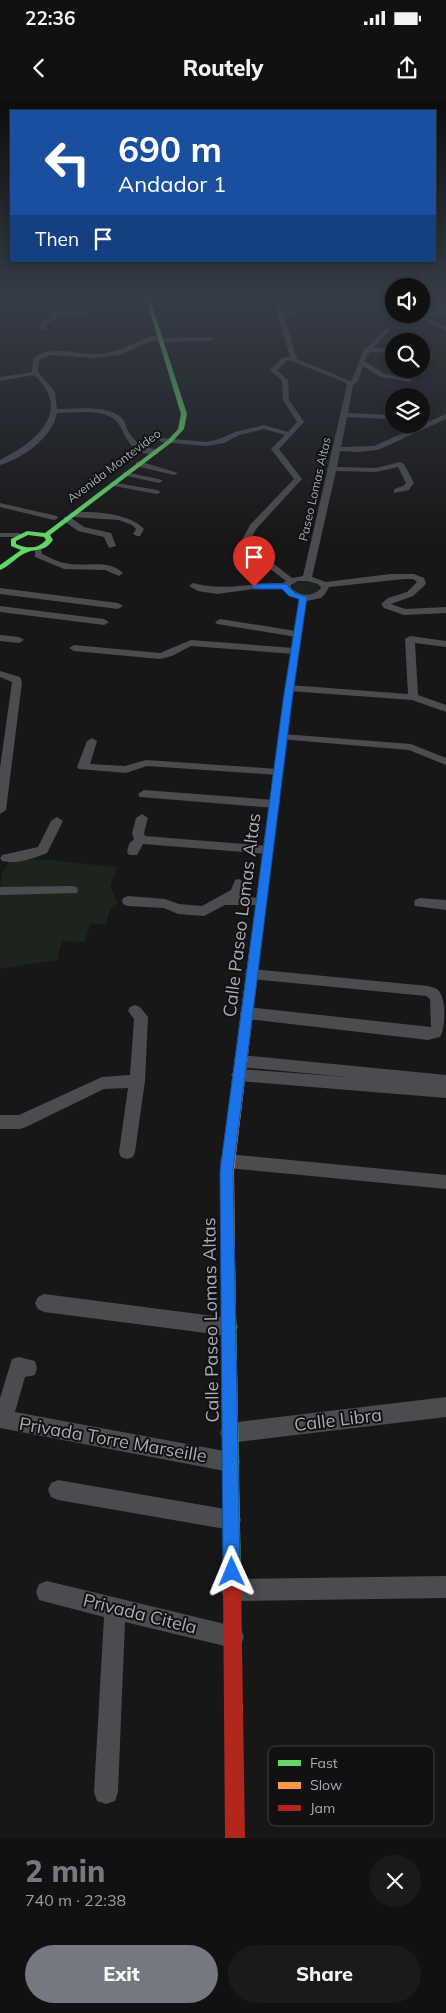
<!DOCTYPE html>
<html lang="en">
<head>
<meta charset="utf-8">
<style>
	body { margin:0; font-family:Mulish,sans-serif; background:#1a1a1a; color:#f1f3f6; height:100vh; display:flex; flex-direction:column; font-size:19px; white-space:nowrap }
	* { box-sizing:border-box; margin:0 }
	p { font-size:16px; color:#9c9d9f }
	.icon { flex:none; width:28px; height:28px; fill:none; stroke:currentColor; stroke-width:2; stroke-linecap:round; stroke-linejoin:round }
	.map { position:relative; height:1738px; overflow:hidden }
	.panel { display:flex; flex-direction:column; background:#111; flex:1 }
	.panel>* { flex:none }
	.hud { position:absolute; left:10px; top:10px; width:426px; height:152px; border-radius:0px; box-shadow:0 2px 8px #0003,0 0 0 1px #303131; background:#1a4fa0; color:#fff; overflow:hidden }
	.buttons { position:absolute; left:385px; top:178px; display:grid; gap:10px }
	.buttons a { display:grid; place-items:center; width:45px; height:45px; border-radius:50%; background:#111; box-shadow:0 2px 8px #0003,0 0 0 1px #303131; font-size:25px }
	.pin { position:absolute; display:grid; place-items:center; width:42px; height:42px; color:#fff; margin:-51px -21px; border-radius:50% 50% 50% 0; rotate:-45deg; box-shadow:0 0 5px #0007 }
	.pin .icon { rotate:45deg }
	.me { position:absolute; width:55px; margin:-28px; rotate:359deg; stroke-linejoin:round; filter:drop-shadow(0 0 4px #0008) }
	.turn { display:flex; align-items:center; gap:18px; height:105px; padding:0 25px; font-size:22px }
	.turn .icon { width:65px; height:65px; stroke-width:2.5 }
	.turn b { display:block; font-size:35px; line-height:42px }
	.then { display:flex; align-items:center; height:48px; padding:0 25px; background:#0003; gap:10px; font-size:19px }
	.round { display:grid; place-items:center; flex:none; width:52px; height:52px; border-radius:26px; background:#1a1a1a }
	.head { display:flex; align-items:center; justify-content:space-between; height:85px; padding:0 25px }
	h1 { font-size:30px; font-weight:800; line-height:38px; color:#757880 }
	.primary-button { display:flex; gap:10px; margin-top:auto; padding:10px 25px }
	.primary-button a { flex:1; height:58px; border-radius:30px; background:#757880; color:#fff; font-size:20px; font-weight:800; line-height:58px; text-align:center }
	.primary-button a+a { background:#1a1a1a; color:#f1f3f6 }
	.status { display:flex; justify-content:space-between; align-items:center; height:35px; padding:0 25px; background:#111; direction:ltr }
	.status svg { height:14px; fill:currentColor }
	header { display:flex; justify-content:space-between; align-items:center; height:65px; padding:0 25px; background:#111; font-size:22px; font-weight:800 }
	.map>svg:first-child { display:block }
</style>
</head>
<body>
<div class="status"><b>22:36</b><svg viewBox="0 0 49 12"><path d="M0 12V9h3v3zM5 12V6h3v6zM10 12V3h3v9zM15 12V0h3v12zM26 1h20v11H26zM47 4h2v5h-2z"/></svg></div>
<header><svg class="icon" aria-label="back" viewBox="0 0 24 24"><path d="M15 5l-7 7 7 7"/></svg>Routely<svg class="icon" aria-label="share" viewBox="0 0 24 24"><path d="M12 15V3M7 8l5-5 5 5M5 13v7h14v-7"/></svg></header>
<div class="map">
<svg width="446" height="1738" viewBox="0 0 446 1738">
	<rect width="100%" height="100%" fill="#171717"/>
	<path fill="#1d241e" d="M304,481l14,3 1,6c-9,7 -20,6 -28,-2l3,-5z
		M11,759l37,1 69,7 -7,19 8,17 -8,7 -4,15 -16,-2 -5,19 -23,-1 -5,19 -57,9v-82l2,-14z"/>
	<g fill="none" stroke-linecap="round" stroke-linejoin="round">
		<path fill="#4b4c50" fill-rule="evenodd" d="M0,196h3l-2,2z
			M54,196h6v3l-13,7v2c24,7 47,2 71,-5 11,-3 20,-7 31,-7l-53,16 -35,3 -14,9 -1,2 3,3 -5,1 -4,-3 1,-4 14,-9 -12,-4 -2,-5 13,-7z
			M272,196h6l2,7 37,-5 3,2 -39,6 1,5 53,-3 3,2 -55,4 14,45 53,22 2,-1 12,-31 3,-1 20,-20 3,2 -17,18 21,1v4l-24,-1 -6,9 21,13 28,6 -3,2 -29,-5 -18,-11 -5,15 -5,4 -5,28 39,2 3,2 -3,2 -40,-2 -6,30 33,-1 72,-32v5l-68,31 -22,2 -16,-1 -3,16 39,1 24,-6 4,2 10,19 -5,7 -15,3v-4l9,-3 3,-3 -8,-16 -22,5 -40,-1 -24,106 14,5 64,-8h24l10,4 2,5 -1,2 -12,11 -22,8 14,5 41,-2v6l-42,2 -20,-7 -3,-4 7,-6 19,-6 10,-10 -4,-3h-9l-75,8 -4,7 -4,4 -14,3 -15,-4 -10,-8 -21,-1 -44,6 -19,-3 -9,-5 4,-3c33,9 56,-1 90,0l3,-2 -37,-28 -6,-15 7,-13 44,-46 -23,-30 14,-14 -21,-6 -25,6 -15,8 -18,3 -44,-4 -4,-2 4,-2 44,4 13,-3 16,-7 29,-7 24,7 9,-10 -14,-22 -1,-19 -12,-11 12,-12 8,-1zM286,261h6l52,21 3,3 -44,191 -11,2 -36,-28 -5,-12 6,-10 45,-49 -23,-30 25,-27 -15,-22 -1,-20 -11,-10zM298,481h9l11,3 3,4c-9,10 -21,8 -30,0v-3z
			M421,196l25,8v4l-25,-8z
			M394,204v4l-17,1 -3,-2z
			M446,209v4l-21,3 21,11v4l-28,-14 -14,2 -3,-2z
			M153,236l10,2 47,-1 3,2 -3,2 -49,1 -7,-2 -34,15 -26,3 -43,-3 -12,5 -1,12 17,20 2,17c19,0 50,-5 65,9 3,3 4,7 5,11 7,14 16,18 31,21v4c-35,3 -31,-29 -47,-37 -15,-8 -37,-4 -54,-4 -5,25 -34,45 -57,52v-5c35,-17 74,-49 34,-85l-34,6v-4l32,-5 1,-13c15,-15 42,-5 60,-5 23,0 39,-11 60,-18z
			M421,253l12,3 1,1 -3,2 -10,-2z
			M136,362h6l36,11 -4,2 -38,-9z
			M124,372l35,7 4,2 -4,2 -32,-7 -4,-2z
			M111,382l46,8 4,2 -4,2 -43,-8h-3z
			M0,403l57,13 1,2 -4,2 -54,-13z
			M70,413c20,-3 60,0 74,16l-4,7h-3l-4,-2 3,-5 -4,-4 -13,-5 -46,-3 -4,-2z
			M64,417h6l14,10 27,6 5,13 -7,2 -5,-11 -26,-6 -14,-10z
			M0,433h19l4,2 -4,2h-19z
			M35,447h6l1,7c7,3 15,8 23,9 19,5 43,-5 58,10l-4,3 -14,-6 -41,-1 -29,-12z
			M0,488l118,15 5,3 -5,3 -118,-15z
			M0,506l104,13 5,3 -5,3 -104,-13z
			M220,519l76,12 5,3 -5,3 -79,-13 -2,-2z
			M0,535l19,2 5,3 -5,3 -19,-2z
			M410,536l36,5v6l-31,-4 3,52 28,10v7l-34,-12 -123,-9 -5,-3 5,-3 119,9 -3,-55z
			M191,540l103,8 5,3 -5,3 -103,-8 -19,10 -12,3 -86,-8 -5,-3 5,-3 86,8z
			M0,571l20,6 2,5 -16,128 -6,4v-46l12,-86 -12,-5z
			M283,634l128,10 35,14v7l-37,-15 -130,-11 -1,-2z
			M92,638l5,3 -7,23 35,2 21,-6 132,9 6,3 -6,3 -131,-9 -21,7 -47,-4 -2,-2 10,-26z
			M144,690l130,10 6,4 -6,4 -134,-11 -2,-3z
			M142,714l6,4 -4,15 1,3 123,10 6,4 -6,4 -125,-10 -6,11h-8l-2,-3 2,-8 5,-5 -2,-6 4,-15z
			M57,717l6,4 -16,32c-12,5 -32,12 -45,8l-2,-3 2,-3 36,-8 13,-26z
			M239,779l6,4 -2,9 -3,4 26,3 1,3 -1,3h-41l-21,11 -26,-2 -14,-6 -36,-2 -5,-2 -1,-3 1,-3 5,-2 37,3 14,5 23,2 29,-16 4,-10z
			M72,786l5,1 1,3 -1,3 -77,2v-8z
			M420,798l26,2v10l-31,-4 -1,-3 1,-3z
			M252,869l176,17c3,1 9,2 11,5 7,9 7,36 1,46l-12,3 -181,-21 -5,-2 -2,-4 2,-4 5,-2 184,20 -1,-28 -4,-3 -174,-17 -5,-1 -2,-4 2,-4z
			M135,905l5,2 8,10 -3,64 -10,71 -2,5 -6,2 -6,-2 -2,-5 9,-64 -24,1 -78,38 -6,2h-20v-14h19l83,-38 28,-2 4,-56 -6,-8 2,-4z
			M241,955l205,20v23l-207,-17 -5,-2 -3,-4 3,-4 5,-2 107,8 -105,-10 -5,-2 -2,-4 2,-4z
			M228,1054l218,21v14l-218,-21 -6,-2 -2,-5 2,-5z
			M44,1194l185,24 6,3 3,6 -3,6 -6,3 -185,-24 -6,-3 -3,-6 3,-6z
			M19,1257l16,4 2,7 -2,7 -10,2 -10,35 215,40 7,3 3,7 -3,7 -7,3 -230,-44v-30l12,-39z
			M446,1297v20l-216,26 -7,-3 -3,-7 3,-7 7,-3z
			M58,1380l173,30 7,3 3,7 -3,7 -7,3 -173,-30 -7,-3 -3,-7 3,-7z
			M446,1476v22l-214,3 -8,-3 -3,-8 3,-8 8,-3z
			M47,1481l186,45 8,3 3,8 -3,8 -8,3 -108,-26 -7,170 -3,9 -9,3 -9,-3 -3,-9 10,-175 -65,-17 -3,-8 3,-8z"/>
		<path fill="#63d668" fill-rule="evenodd" d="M145,196h4l38,118 -3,15 -12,13 -122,93 3,5c-9,12 -13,8 -25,12 -10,3 -18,14 -28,18v-5l21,-15 -10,-4v-7l16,-8 18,2 123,-93 10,-11 3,-15zM28,435l16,2 2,3c-8,9 -18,9 -30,4v-3z
			M300,495l7,2 -14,91 -38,309 -2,3h-8l-2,-3 42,-309z
			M228,1148l5,2 2,5 6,326 -3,6 -6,3 -6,-3 -3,-6 -2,-326 2,-5z"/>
		<path fill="#ff974d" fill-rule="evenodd" d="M249,893l4,1 2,3 -21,174 1,84 -2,5 -5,2 -5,-2 -2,-5 -1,-84 23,-174 2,-3z"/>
		<path fill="#b3261e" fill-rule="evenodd" d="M232,1472l6,3 3,6 4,257h-20l-2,-257 3,-6z"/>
	</g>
	<linearGradient id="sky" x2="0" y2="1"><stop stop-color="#0d0d0d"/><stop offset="0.45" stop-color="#363c47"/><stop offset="1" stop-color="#363c47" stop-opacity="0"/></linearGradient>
	<rect width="446" height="440" fill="url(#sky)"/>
	<path fill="#1a73e8" stroke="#114b97" d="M286,484l9,9 12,4 -15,104 -59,470 7,401 -2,6 -6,3 -7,-3 -2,-6 -3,-401 63,-470 16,-102 -10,-3 -7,-7h-28l-3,-2 3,-3z"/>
	<g text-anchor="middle" stroke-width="4" stroke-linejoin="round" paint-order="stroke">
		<g font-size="12" fill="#a8adb8" stroke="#111113">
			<text transform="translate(114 366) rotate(-37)" y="4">Avenida Montevideo</text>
			<text transform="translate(315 389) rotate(-77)" y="4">Paseo Lomas Altas</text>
		</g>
		<g font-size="18" fill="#a8adb8" stroke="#111113">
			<text transform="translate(242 815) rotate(-83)" y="6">Calle Paseo Lomas Altas</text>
			<text transform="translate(211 1220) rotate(-91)" y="6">Calle Paseo Lomas Altas</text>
			<text transform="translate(338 1320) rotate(-7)" y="6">Calle Libra</text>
			<text transform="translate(113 1340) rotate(10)" y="6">Privada Torre Marseille</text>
			<text transform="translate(140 1514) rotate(14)" y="6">Privada Citela</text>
		</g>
	</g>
	<rect x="268" y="1646" width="166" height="80" rx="8" fill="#111113" stroke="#3e4045" stroke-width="1"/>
	<rect x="278" y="1660" width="23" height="6" fill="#63d668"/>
	<rect x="278" y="1682" width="23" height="7" fill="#ff974d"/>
	<rect x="278" y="1705" width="23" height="6" fill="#b3261e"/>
	<g font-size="14" fill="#a8adb8">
		<text x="310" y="1668">Fast</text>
		<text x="310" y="1690">Slow</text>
		<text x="310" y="1713">Jam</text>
	</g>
</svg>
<div class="buttons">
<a><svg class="icon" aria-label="sound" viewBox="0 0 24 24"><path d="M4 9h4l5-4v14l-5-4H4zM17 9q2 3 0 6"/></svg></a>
<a><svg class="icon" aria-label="search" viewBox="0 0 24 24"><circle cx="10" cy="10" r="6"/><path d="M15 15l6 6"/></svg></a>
<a><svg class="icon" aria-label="layers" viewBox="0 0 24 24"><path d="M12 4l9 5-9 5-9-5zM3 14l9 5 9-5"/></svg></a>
</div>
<div class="pin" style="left:254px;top:487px;background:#d93025"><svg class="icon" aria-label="arrive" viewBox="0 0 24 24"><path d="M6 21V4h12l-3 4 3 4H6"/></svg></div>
<svg class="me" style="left:232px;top:1472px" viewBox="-20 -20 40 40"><path d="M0-17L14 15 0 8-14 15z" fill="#1a73e8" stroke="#fff" stroke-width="4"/></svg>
<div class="hud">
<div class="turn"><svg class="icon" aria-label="left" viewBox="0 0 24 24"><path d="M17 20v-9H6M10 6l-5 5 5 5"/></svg><div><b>690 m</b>Andador 1</div></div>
<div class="then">Then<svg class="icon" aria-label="arrive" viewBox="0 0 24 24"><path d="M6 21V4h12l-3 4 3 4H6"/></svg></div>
</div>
</div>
<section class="panel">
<div class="head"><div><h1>2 min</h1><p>740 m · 22:38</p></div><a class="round"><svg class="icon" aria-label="close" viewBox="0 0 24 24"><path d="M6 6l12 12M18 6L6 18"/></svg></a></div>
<div class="primary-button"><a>Exit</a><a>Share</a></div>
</section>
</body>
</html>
